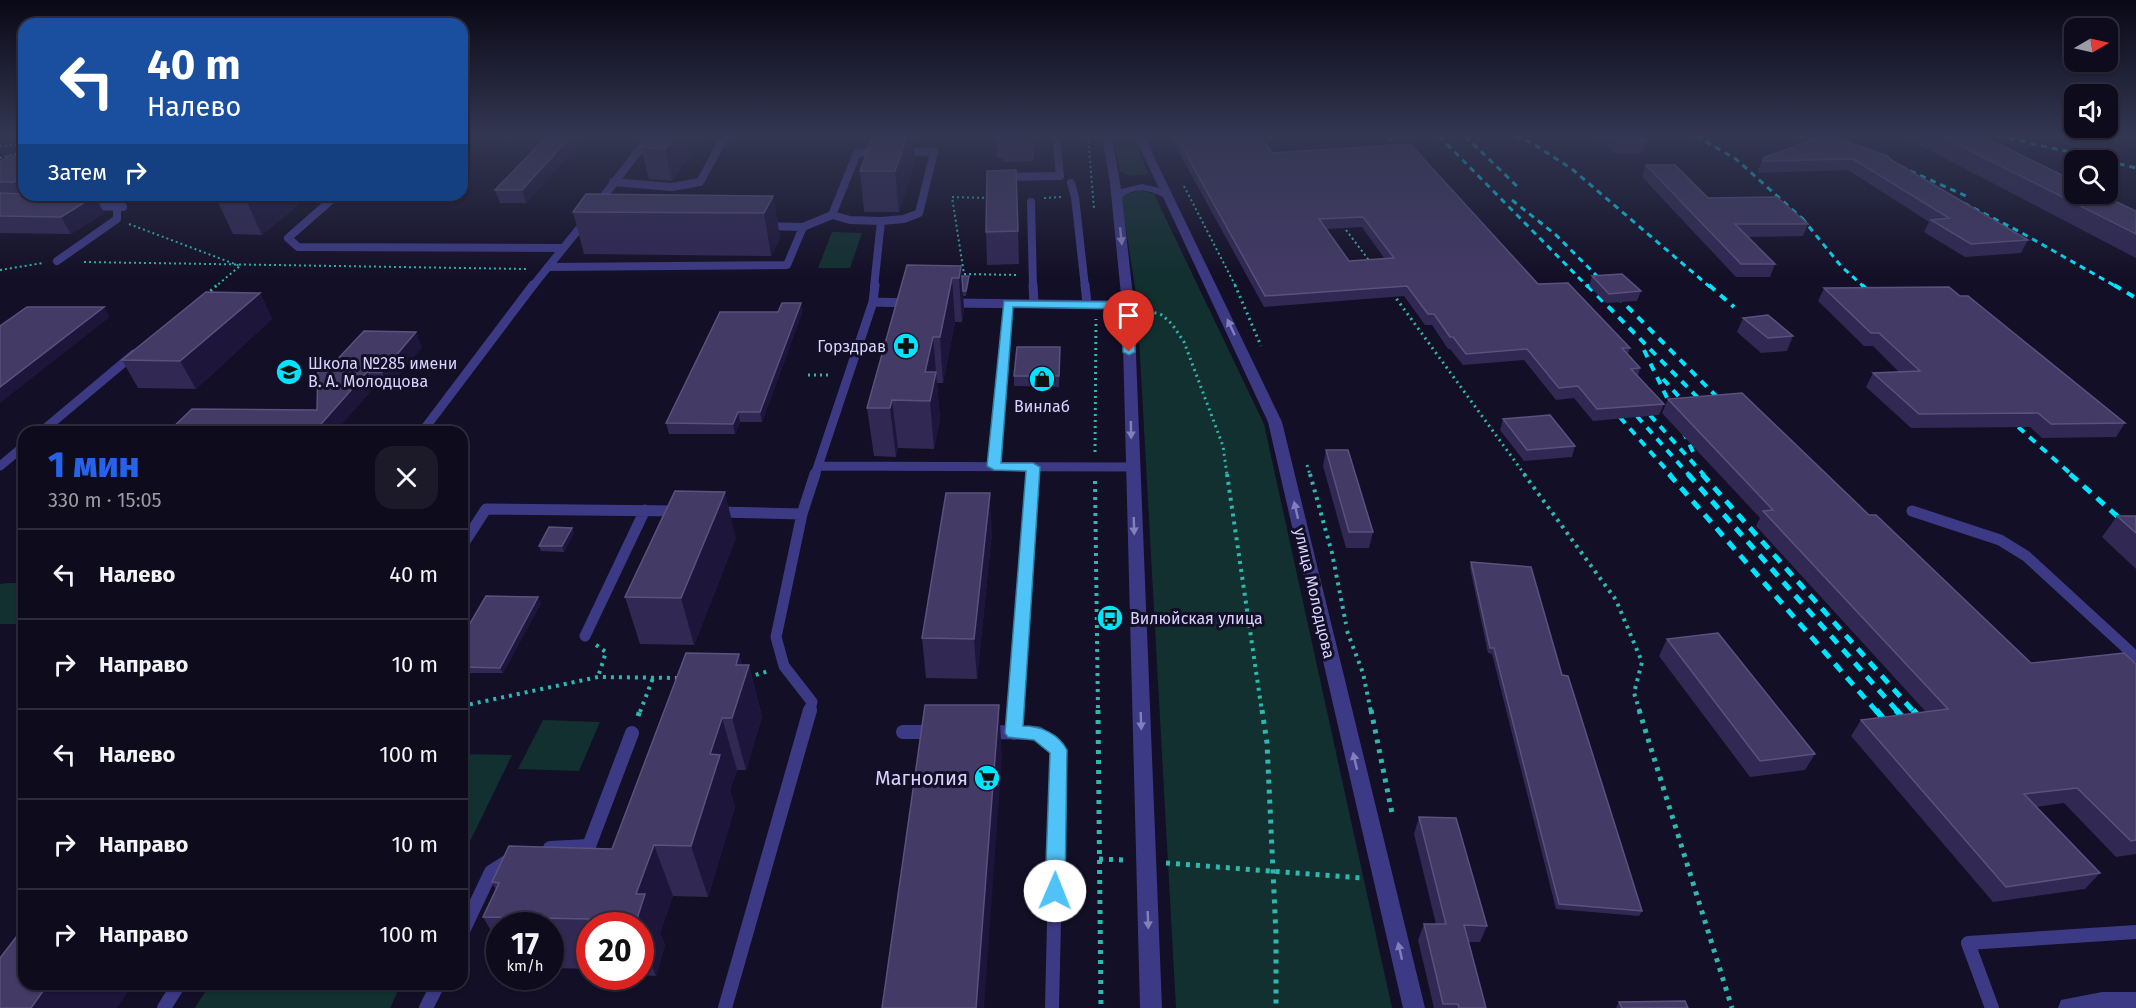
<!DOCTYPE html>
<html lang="ru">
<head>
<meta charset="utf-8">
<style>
	body { margin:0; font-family:"Fira Sans",sans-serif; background:#1c1929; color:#f1f3f6; height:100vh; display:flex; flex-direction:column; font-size:22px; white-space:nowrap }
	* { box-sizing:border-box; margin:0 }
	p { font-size:20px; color:#9b9ba3 }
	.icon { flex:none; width:33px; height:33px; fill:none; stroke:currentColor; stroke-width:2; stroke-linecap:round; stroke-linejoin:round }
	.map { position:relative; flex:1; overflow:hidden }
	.sheet { position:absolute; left:18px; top:426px; width:450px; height:564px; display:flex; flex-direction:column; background:#0e0b1c; border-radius:18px; box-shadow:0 2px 4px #0004,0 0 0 2px #2e2b3b }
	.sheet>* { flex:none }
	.hud { position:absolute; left:18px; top:18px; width:450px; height:183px; border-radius:18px; box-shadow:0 2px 4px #0004,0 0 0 2px #2e2b3b; background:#1a4fa0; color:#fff; overflow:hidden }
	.needle { width:39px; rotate:81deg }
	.buttons { position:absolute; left:2064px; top:18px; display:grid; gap:12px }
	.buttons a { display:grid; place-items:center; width:54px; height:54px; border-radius:12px; background:#0e0b1c; box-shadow:0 2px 4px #0004,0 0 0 2px #2e2b3b; font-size:30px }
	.speed { position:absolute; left:486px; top:912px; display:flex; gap:12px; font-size:30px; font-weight:700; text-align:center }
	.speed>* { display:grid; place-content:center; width:78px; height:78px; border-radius:50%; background:#0e0b1c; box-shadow:0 2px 4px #0004,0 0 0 2px #2e2b3b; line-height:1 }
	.speed small { font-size:15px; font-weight:400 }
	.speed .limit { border:9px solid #d22; background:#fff; color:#111 }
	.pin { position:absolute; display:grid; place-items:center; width:51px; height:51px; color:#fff; margin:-62px -26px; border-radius:50% 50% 50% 0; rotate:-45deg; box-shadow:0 0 6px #0007 }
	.pin .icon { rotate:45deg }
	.me { position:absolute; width:66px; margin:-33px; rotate:1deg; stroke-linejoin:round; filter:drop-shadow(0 0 4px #0008) }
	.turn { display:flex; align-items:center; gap:21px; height:126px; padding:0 30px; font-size:27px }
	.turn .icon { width:78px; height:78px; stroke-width:2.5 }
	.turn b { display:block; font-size:42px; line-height:51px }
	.then { display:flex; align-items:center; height:57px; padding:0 30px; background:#0003; gap:12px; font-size:22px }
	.round { display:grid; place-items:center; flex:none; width:63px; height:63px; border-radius:18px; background:#1c1929 }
	.headline { display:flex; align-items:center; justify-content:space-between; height:102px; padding:0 30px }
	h1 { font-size:36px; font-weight:800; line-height:45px; color:#2563eb }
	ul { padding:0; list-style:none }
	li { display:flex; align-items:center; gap:18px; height:90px; padding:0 30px; border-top:2px solid #2e2b3b }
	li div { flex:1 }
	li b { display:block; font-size:22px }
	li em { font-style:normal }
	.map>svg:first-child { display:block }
</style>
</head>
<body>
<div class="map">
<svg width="2136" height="1008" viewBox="0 0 2136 1008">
	<rect width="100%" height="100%" fill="#130f26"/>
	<path fill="#12302f" d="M1114,136h17l17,36 -1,2 -16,2 -11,-4z
		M2027,136h81l28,4v6l-54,-9 -20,1 26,12z
		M1140,190l14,4 110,230 128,584h-216l-39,-707 -16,-105z
		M832,232l30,1 -12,35h-32z
		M9,583h15v41h-24v-40z
		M543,720l57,2 -21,49 -61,-2z
		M462,754l50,1 -50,103z
		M210,984h191l-11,24h-195z"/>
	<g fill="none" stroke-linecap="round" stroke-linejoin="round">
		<path stroke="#2fb8b0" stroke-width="2" stroke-dasharray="2 3" stroke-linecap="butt" d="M1088,136l6,73
			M0,146l24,-2
			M0,158l24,-6
			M1184,186l52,101
			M989,198l-37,-1 12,77 55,1
			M1044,198l17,-1
			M129,224l111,42 -25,21
			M1343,226l28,37
			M84,262l442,7
			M0,270l43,-7"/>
		<path stroke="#2fb8b0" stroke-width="3" stroke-dasharray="2 4" stroke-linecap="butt" d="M1235,285l26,61
			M1393,294l132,181
			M206,295l11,-10
			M1143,309l19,6 10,9 12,18 39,104 4,29
			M808,375h24
			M1095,452l1,-133
			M1307,465l3,10"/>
		<path stroke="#2fb8b0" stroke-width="4" stroke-dasharray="3 5" stroke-linecap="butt" d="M1227,474l35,238
			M1310,474l22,79 14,71
			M1524,474l92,126 26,62 -8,31 6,19
			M1095,481l3,231
			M1347,631l16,42 8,39
			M596,645l10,7 -8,25
			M748,677l21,-6
			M462,706l136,-29 82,1
			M640,712l13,-34"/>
		<path stroke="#2fb8b0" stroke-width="5" stroke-dasharray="4 6" stroke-linecap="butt" d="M1098,710l3,298
			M1262,710l5,33 9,192v73
			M1371,710l21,103
			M1639,710l93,298
			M638,716l2,-6
			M1099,859l26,1
			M1166,863l195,15"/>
		<path stroke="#3d3a85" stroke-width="8" d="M879,152l-22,1 -25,62 18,5 31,1
			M1002,177l58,-1 -4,-40
			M613,182l59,5 28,-5 25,-46
			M1071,183l4,14 10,90
			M337,195l-49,43 10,9 263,1
			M1031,202l2,85
			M597,205l53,-69
			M88,206l35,1
			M803,227l29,-12
			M57,261l60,-42v-13
			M548,267l239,-2 16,-38 -38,-1
			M532,287l54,-67
			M874,287l7,-66 23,-2 15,-6 15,-61 -33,-1"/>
		<path stroke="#3d3a85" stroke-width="9" d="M1033,285l1,19
			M1085,285l2,19
			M873,302l2,-17
			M952,303l176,2
			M41,432l93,-78
			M422,432l111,-147
			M0,466l24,-20
			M819,466l313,1
			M994,466l14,-162
			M815,475l58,-173 36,1
			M1032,475l1,-8"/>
		<path stroke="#3d3a85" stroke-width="11" d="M1912,511l88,29 26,16 110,101
			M718,512l84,2
			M462,546l24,-37 192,2
			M585,636l60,-126
			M809,712l3,-10 -28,-36 -8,-29 26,-123 13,-40
			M1016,712l17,-238"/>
		<path stroke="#3d3a85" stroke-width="14" d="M903,732h32
			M987,732l51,1 20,17 -6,258
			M1014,733l2,-23
			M550,848l39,-2 43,-113
			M462,933l29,-61 19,-12
			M164,1008l15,-24
			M426,1008l12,-24
			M725,1008l85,-298
			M1992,1008l-24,-65 168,-11"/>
		<path fill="#3d3a85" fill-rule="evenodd" d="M2102,992h34v16h-78l3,-8z"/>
		<path fill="#3d3a85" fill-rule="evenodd" d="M1102,136h10l9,53 21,-5 17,4 -25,-52h10l138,286 143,586h-22l-135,-586 -105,-225c-15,-7 -27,-10 -41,0l12,108 28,703h-22l-18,-703 -12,-122z"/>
		<path stroke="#00e5ff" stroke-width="3" stroke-dasharray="6 5" stroke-linecap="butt" d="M1387,136l20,22
			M1439,136l149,151
			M1465,136l55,53
			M1515,136l17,7 40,26 138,118
			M1696,136l40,23 70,63
			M1798,136l28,9
			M1998,136l108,24
			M2108,161l28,7
			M1890,162l76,34
			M1954,198l68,35 95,54
			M1512,200l44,35 52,52
			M1802,218l39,48 23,21"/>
		<path stroke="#00e5ff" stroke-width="4" stroke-dasharray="8 7" stroke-linecap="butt" d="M1587,285l122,124
			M1606,285l120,121
			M1709,285l25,22
			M1862,285l16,15
			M2114,285l22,13
			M1644,350l52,108
			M1663,379l28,31
			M1640,404l64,71
			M1627,405l62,70
			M1610,406l61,69
			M2007,417l65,58"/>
		<path stroke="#00e5ff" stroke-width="5" stroke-dasharray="10 8" stroke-linecap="butt" d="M1669,474l208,238
			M1688,474l210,238
			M1702,474l212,238
			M2070,474l66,59"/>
		<path stroke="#00e5ff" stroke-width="6" stroke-dasharray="12 10" stroke-linecap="butt" d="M1876,710l16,19
			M1896,710l16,18
			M1913,710l14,16"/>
	</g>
	<path fill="#312854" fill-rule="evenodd" d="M547,136h33l2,5 -56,62h-26l-5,-13z
		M649,136h54l-31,45 -23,-2 -8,-32z
		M996,136h38v25l-31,1v-4h-6z
		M1170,136h90l12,17 266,131 92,64 -2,6 12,14 -2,8 26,28 -5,11 -66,6 -19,-23 -18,2 -32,-40 -61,5 -13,-16h-2l-16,-24h-7l-21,-29 -140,11zM1362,227l22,31 -35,3 -23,-32z
		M1597,136h44l5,5 -4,12h-29z
		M1902,136h80l154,75v47z
		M1763,158h125l140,82 -7,13 -56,4 -41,-25 5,-10 -81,-52 -89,3 -1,-3z
		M0,162l24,33h114l-6,5h-35l7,13 -33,21 -71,-1z
		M915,162l-16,50h-35l-4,-41z
		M1646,165l62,33 100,26 -5,12 -55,1 27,27 -5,13h-34l-94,-100z
		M1016,170l3,94 -32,1 -1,-33z
		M227,195h83l-48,40 -29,-1 -15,-32z
		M773,196l7,42 -9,18 -187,-2 -11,-42z
		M907,265l54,1 1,10h7v5l-3,15h-3l1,14 -2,12h-7l-12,61h-6l3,36 -6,30 -36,-1 -2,9 -22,-1 -7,-48z
		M1592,276l49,15 -4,10 -31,2 -17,-17z
		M1824,288l136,8 165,127 -9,14 -74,1 -12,-11 -119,1 -45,-41 7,-14 26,-1 -26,-26h-9l-46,-45z
		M260,293l12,26 -76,70 -58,-1 -16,-28z
		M801,303l1,10 -40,109h-22l-5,12h-66l-3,-11 112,-111z
		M1743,318l50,18 -6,15 -26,2 -24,-21z
		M422,347l-34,40h-14l-39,45h-167l149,-22 16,-46z
		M1060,357l-1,30 -45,-1v-10z
		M1668,399l201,116 162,148 105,1v190l-20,3 -52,-54 -28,4 64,66 -15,16 -92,13 -142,-166 10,-16 65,-8 -170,-186 4,-8 -98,-105z
		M1503,419l72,27 -3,11 -48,4 -24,-31z
		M1326,450l47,82 -4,16h-23l-23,-82z
		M2117,516h19v53l-34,-32z
		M572,528l2,5 -10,19 -23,-1 -2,-5z
		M992,532l-15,147 -51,-1 -4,-40z
		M736,538l-42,107 -54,-1 -15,-47z
		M1471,562l91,113 80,236 -3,5 -83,-7 -64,-255 -4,-1 -18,-85z
		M541,603l-38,70h-41v-36z
		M1667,639l148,115 -10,16 -55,7 -91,-121z
		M739,654l3,11h7l13,52 -16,53h-9l-7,20 5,17 -27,90 -35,-1 -13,37 5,12 -9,31 -16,-1v-49h-50v43l-40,-1v-42h-50v20l-17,-29 13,-27 -4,-8 120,-33z
		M1419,817l68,109 -7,16h-12l18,66h-52l-16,-68 6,-16h12l-22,-90z
		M1619,1002l69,6h-72z"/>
	<path fill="#1d163a" d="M571,136h9l2,5 -56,62 -4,-13z
		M674,136h29l-31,45 -7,-32z
		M907,136h6l2,26 -16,50 -4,-41z
		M24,179v20l-10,-17z
		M130,195h8l-6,5z
		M256,195h54l-48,40 -15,-33z
		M95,196l9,17 -33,21 -10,-17z
		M773,196l7,42 -9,18 -7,-43z
		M961,266l3,44 -2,12 -3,-44z
		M969,276v5l-3,15v-5z
		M952,278l3,44 -12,61 -3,-46z
		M260,293l12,26 -76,70 -16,-28z
		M801,303l1,10 -40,109 -2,-10z
		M104,307l6,10 -110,86v-16z
		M416,332l6,15 -34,40 -6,-15z
		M933,337l7,82 -6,30 -4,-48 -5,-29z
		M367,372l7,15 -39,45h-21z
		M892,400l6,48 -2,9 -6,-49z
		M738,412l2,10 -5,12 -2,-10z
		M725,492l11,46 -42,107 -13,-47z
		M990,493l2,39 -15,147 -3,-40z
		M572,528l2,5 -10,19 -2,-6z
		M538,597l3,6 -38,70 -3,-5z
		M739,654l6,25 4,-14 13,52 -16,53 -14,-52 4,-53z
		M999,705l3,52 -18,251h-8z
		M722,718l15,52 -7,20 5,17 -27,90 -17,-51 19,-92z
		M654,845l19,51 -13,37 5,12 -9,31 -16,-37v-13l-5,-1 1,-31z
		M48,984h85l-16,24h-86z"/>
	<path fill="#433a66" stroke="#5a527e" stroke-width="1.5" fill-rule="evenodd" d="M547,136h24l-49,54h-27z
		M649,136h25l-9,13 -24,-2z
		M873,136h34l-12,35h-35z
		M1176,136h84l12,17 138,-9 128,140 30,-1 62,65h-8l18,20 -9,1 33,35 -67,5 -19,-23 -19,2 -32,-39 -61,5 -13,-17h-3l-16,-23h-6l-21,-28 -142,10zM1363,217l31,41 -45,3 -30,-42z
		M1612,136h29l5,5h-29z
		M1822,136h8l58,20v2l140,82 -57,4 -40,-24 18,-2 -96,-59 -90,2v-3z
		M1941,136h41l92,45v13h26l36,17v23z
		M9,156h15v23l-10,3h-14v-20z
		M1646,165h29l33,33 69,-1 31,27h-73l40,40h-34z
		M1016,170l2,61 -32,1 1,-61z
		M0,193l24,1v1l71,1 -34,21 -61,-1z
		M586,194l187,2 -9,17 -191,-1z
		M227,195h29l-9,7h-29z
		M907,265l54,1 -2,12h-7l-12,59h-7l-8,35h11l-6,29 -38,-1 -2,8h-23z
		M1622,274l19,17 -32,3 -17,-18z
		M962,276h7l-3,15h-3z
		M1949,287l11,9h8l157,127 -74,1 -13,-11 -119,1 -46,-41 47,-2 -41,-38h-8l-47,-45z
		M206,292l54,1 -80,68 -58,-1z
		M782,303h19l-41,109h-22l-5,12 -67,-1 54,-111h58z
		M27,307h77l-104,80v-61z
		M1768,315l25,21 -25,2 -25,-20z
		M364,331l52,1 -34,40h-15l-53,60 -86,-1 -1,1h-59l24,-23 125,1 1,-46h15z
		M1017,347h43l-1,29h-45z
		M1742,393l127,122h7l155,148 93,-10 12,11v176l-5,1 -54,-53 -53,6 76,79 -94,14 -145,-167 87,-11 -185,-198 10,-1 -105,-111z
		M1550,415l25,31 -48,4 -24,-31z
		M1326,450h22l25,82h-24z
		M675,491l50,1 -44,106 -56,-1z
		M946,493h44l-16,146 -52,-1z
		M2117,516h19v17z
		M549,527l23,1 -10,18h-23z
		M1471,562l60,5 31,108 6,1 74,235 -83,-7 -65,-256h-4z
		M486,596l52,1 -38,71 -38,-1v-30z
		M1718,633l97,121 -55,7 -93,-122z
		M686,653l53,1 -3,11h13l-17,53h-10l-12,36 10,1 -29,91 -37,-1 -18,49h9l-10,31 -48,-1 2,-5 -106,-2 16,-34 -7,-1 17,-36 103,3z
		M925,705h74l-23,303h-94z
		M1419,817l37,1 31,108 -23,-1 22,83h-27l-1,-4h-15l-19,-80h22z
		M24,927v57h24l-17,24h-31v-50z
		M1685,1001l3,7h-66l-3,-6z"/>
	<defs><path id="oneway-solid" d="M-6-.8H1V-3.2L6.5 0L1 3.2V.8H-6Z" transform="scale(1.5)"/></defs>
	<g fill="#837fbc">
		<use href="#oneway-solid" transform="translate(1121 236) rotate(84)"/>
		<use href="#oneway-solid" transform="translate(1231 327) rotate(-115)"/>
		<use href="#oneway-solid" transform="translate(1131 430) rotate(89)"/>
		<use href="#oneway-solid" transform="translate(1296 510) rotate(-103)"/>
		<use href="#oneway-solid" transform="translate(1134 526) rotate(88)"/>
		<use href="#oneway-solid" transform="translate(1141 721) rotate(88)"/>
		<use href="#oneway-solid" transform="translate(1355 761) rotate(-103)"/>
		<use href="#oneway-solid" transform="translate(1148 920) rotate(88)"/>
		<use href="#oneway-solid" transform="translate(1400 951) rotate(-103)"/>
	</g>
	<linearGradient id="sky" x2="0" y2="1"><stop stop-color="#0a0815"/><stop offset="0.49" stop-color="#333752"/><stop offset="1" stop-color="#333752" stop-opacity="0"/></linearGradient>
	<rect width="2136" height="277" fill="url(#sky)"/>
	<path fill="#4fc3f7" stroke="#337fa1" stroke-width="1.5" d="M1004,301l124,1 6,3 1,47 -6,3 -6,-3v-43l-110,-2 -12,156h32l7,4 -17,259c17,0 35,7 44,24l-2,141 -3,6 -7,2 -7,-2 -3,-6 5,-138 -16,-13 -26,-3 -3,-4 21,-262 -32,-1 -7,-4z"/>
	<defs>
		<g id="pharmacy-disc" transform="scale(1.35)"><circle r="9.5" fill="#00e5ff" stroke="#130f26"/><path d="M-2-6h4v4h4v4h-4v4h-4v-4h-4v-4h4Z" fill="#111"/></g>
		<g id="school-disc" transform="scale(1.35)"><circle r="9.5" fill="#00e5ff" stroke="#130f26"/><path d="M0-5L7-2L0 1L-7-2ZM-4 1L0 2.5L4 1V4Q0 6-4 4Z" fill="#111"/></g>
		<g id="shop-disc" transform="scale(1.35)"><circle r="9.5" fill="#00e5ff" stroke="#130f26"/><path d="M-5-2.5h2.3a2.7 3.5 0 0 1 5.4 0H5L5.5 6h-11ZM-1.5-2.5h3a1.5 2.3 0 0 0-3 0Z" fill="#111"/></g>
		<g id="bus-disc" transform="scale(1.35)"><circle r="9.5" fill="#00e5ff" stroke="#130f26"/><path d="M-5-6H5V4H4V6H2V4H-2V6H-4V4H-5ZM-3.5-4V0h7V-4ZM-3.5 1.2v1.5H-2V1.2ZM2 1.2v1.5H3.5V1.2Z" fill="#111"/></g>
		<g id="supermarket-disc" transform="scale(1.35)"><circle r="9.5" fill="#00e5ff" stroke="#130f26"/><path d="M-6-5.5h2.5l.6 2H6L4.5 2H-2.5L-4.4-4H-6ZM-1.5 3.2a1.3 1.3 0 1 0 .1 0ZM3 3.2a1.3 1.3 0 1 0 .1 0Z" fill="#111"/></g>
	</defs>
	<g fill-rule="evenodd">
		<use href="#pharmacy-disc" x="906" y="346"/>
		<use href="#school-disc" x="289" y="372"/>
		<use href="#shop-disc" x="1042" y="379"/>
		<use href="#bus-disc" x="1110" y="618"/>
		<use href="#supermarket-disc" x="987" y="778"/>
	</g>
	<g text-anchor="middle" stroke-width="6" stroke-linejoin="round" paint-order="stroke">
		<g font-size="16" fill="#d9d4ff" stroke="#130f26" text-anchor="start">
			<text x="886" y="352" text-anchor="end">Горздрав</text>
			<text x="308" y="369">Школа №285 имени<tspan x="308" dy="18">В. А. Молодцова</tspan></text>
			<text x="1042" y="412" text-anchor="middle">Винлаб</text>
			<text x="1130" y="624">Вилюйская улица</text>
		</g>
		<g font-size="16" fill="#d9d4ff" stroke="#130f26">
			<text transform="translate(1315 593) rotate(77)" y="6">улица Молодцова</text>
		</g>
		<g font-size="20" fill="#d9d4ff" stroke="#130f26" text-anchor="end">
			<text x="968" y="785">Магнолия</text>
		</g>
	</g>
</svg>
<div class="buttons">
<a><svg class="needle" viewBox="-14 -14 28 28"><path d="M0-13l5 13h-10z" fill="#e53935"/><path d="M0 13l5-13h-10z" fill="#9b9ba3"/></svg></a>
<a><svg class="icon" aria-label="sound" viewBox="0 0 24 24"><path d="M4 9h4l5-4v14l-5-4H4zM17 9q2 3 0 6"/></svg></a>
<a><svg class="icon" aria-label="search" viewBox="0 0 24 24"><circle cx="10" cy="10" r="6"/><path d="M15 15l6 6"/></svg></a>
</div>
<div class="speed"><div>17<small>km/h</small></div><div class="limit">20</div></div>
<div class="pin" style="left:1129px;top:352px;background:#d93025"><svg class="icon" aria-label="arrive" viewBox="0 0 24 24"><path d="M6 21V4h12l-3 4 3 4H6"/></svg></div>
<svg class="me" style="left:1055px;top:891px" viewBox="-20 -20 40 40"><circle r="19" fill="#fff"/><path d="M0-13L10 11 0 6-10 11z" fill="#4fc3f7"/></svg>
<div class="hud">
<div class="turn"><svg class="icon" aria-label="left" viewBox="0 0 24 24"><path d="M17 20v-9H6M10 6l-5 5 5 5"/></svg><div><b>40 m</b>Налево</div></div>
<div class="then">Затем<svg class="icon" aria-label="right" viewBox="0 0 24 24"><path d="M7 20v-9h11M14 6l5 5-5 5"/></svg></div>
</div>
<section class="sheet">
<div class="headline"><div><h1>1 мин</h1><p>330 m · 15:05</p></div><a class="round"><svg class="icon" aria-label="close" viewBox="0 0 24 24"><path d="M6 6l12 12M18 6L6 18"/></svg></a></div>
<ul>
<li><svg class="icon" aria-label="left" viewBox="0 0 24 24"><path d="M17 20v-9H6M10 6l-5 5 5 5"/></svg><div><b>Налево</b></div><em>40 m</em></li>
<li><svg class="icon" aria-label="right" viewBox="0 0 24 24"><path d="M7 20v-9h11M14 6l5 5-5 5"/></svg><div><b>Направо</b></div><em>10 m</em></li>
<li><svg class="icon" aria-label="left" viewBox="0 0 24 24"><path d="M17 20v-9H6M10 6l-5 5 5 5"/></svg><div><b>Налево</b></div><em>100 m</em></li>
<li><svg class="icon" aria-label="right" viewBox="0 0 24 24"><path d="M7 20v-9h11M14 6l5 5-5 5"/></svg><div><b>Направо</b></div><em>10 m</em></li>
<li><svg class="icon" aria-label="right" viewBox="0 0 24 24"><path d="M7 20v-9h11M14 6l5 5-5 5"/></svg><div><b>Направо</b></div><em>100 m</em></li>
</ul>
</section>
</div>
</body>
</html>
